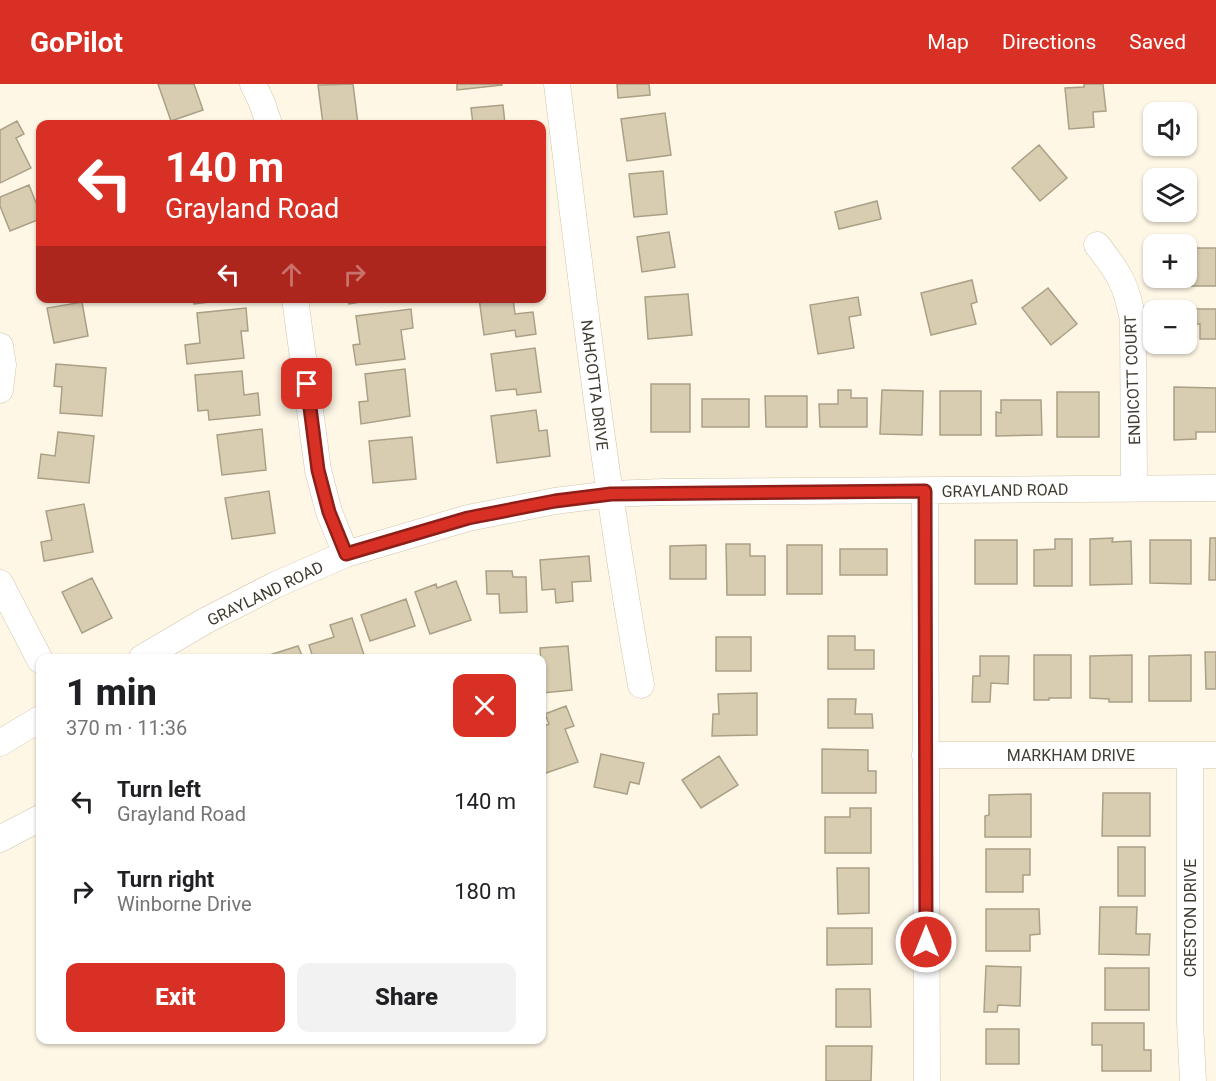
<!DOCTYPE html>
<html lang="en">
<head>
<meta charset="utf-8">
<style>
	body { margin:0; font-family:Roboto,sans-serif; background:#f2f2f2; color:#202124; height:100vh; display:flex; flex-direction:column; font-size:22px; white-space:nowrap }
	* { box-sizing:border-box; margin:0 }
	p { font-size:20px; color:#757577 }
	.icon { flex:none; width:33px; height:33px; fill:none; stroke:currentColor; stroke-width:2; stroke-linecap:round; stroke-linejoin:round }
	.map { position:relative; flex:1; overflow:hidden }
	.sheet { position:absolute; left:36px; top:570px; width:510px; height:390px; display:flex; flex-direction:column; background:#fff; border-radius:12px; box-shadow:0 2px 4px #0004 }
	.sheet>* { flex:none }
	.top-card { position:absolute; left:36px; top:36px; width:510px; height:183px; border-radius:12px; box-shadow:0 2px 4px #0004; background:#d93025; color:#fff; overflow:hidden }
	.tools { position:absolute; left:1143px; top:18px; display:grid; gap:12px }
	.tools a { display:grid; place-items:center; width:54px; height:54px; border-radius:12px; background:#fff; box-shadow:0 2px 4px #0004; font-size:30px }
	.pin { position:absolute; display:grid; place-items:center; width:51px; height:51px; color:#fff; margin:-26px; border-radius:12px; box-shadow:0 3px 9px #0006 }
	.me { position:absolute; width:66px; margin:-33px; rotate:0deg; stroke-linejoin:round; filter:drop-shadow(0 0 4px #0008) }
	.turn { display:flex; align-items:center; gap:21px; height:126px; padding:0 30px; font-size:27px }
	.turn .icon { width:78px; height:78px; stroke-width:2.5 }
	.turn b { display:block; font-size:42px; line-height:51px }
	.lanes { display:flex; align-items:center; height:57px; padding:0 30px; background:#0003; justify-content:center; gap:30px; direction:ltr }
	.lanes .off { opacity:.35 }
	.round { display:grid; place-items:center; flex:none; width:63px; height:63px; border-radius:12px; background:#f2f2f2 }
	.head { display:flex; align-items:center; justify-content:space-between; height:102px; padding:0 30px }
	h1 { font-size:36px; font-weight:800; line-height:45px }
	.button { display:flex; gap:12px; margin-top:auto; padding:12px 30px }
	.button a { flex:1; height:69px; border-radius:12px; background:#d93025; color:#fff; font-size:24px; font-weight:800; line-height:69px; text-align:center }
	.button a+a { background:#f2f2f2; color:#202124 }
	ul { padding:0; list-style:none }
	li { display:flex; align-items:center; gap:18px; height:90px; padding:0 30px }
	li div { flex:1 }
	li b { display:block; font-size:22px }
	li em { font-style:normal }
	header { display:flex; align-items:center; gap:36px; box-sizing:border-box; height:84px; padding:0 30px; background:#d93025; color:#fff }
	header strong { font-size:28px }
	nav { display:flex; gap:33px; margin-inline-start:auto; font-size:21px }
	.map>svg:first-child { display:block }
</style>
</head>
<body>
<header>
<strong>GoPilot</strong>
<nav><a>Map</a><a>Directions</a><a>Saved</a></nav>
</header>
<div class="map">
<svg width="1216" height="997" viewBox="0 0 1216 997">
	<rect width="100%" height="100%" fill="#fef7e6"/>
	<path fill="#d8ccb1" stroke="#aba086" stroke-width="1.5" d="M158,0h36l9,26 -32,11z
		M353,0l5,40h-35l-5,-39z
		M457,0h45v1l-45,5z
		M617,0h32l1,11 -32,3z
		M1084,0h19l3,27 -13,1 1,15 -25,2 -4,-41 19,-1z
		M503,21l2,19h-32l-2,-16z
		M665,29l6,42 -44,6 -6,-42z
		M17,37l7,13 -8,4 15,30 -31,15v-53z
		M1039,61l28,33 -27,23 -28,-33z
		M663,87l4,43 -33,3 -5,-43z
		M29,101l11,28v6l-30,12 -10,-25v-9z
		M877,117l4,18 -42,10 -4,-17z
		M669,148l6,35 -33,5 -5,-35z
		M1186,164h30v38h-39v-8h9z
		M972,196l5,22 -6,2 5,20 -45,11 -10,-42z
		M1048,204l29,36 -26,21 -29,-37z
		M688,210l4,41 -44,4 -3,-42z
		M858,213l3,18 -12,2 5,31 -36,6 -8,-49z
		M193,214h50l-49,6z
		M348,214h37l-36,6z
		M479,214h34l2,16 18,-2 3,22 -20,3 -1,-7 -31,5z
		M82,218l6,34 -34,7 -7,-35z
		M246,224l2,23h-7l3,27 -57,6 -2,-19 15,-2 -3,-30z
		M411,225l2,19 -12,2 4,29 -49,6 -3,-20 7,-1 -4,-28z
		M1182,225h34v30h-16v-15h-14v-14z
		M535,264l6,44 -24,3 -1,-6 -20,2 -5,-37z
		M56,280l50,4 -4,48 -42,-3 2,-26 -8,-1z
		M405,285l5,47 -49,8 -2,-22 9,-1 -3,-27z
		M242,287l2,24 14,-2 2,22 -51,5 -1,-10 -10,1 -3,-36z
		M651,300h39v48h-39z
		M1174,303l42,1v44h-20v7l-22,1z
		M838,306h13v8h16v29h-47l-1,-23h19z
		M882,306l41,1 -1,44 -42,-1z
		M940,307h41v44h-41z
		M1057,308h42v45h-42z
		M765,312h42v31h-41z
		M702,315h47v28h-47z
		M1001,316h40l1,35 -46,1v-24l5,1z
		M536,326l3,21 8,-1 3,26 -53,7 -6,-47z
		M262,345l4,41 -44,5 -5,-40z
		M58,348l36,4 -5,47 -51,-5 3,-24 14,2z
		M412,353l4,42 -43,4 -4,-42z
		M269,407l6,42 -43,6 -7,-41z
		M84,420l9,48 -49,9 -3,-19 11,-2 -6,-29z
		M1113,454l-1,4 19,-1 1,43 -42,1v-46z
		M1210,454h6v42h-7z
		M1055,455h17v47h-38v-36l21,-1z
		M975,456h42v44h-42z
		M1150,456h41v44l-41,-1z
		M726,460h24v12h15v39h-38z
		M706,461v34h-36v-33z
		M787,461h35v49h-35z
		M840,465h47v26h-47z
		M589,472l2,25 -19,1 1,19 -17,2 -1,-14 -13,1 -2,-30z
		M486,487h26l1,6h13l1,35 -27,1 -1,-19h-12z
		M92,494l20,40 -30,15 -20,-41z
		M456,497l15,39 -41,14 -15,-42 21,-8 1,4z
		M406,515l9,27 -45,15 -9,-26z
		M352,534l13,40h-52l-4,-13 25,-8 -4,-12z
		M828,552h27v14h19v19h-46z
		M716,553h35v34h-35z
		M298,562l5,12h-43z
		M568,562l4,44 -29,3 -3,-45z
		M1205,568h11v37h-10z
		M1034,571h37v43h-22v2h-15z
		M1132,571v47h-23v-3l-19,-1v-42z
		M1191,571v46h-42v-45z
		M980,572h29l-1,28 -17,-1 -1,19h-18l1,-26h7z
		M757,609v42l-45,1 1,-22h6l-1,-20z
		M828,615h28l-1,15h17l1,14h-45z
		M566,622l8,20 -9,3 13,33 -35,12 -1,-4v-43l7,-3 -4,-10z
		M822,665l46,1v21h8v22h-54z
		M601,670l43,9 -5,21 -9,-2 -3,12 -33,-7z
		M719,672l19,29 -37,23 -19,-28z
		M1103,709h47v43h-48z
		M1031,710v43h-46v-21l4,-1v-20z
		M850,724h21v45h-46v-36h25z
		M1118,763h27v49h-27z
		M986,765h44v26h-7v17h-37z
		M837,784h32v45l-31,1z
		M1100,823h37l-1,27h14l-1,21 -50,-1z
		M986,825h53l1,25 -10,1v16h-44z
		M827,844h45v36l-45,1z
		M986,882l35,1 -1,39 -22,-1 -1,7h-13z
		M1105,884h44v42h-44z
		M836,905h34l1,38h-35z
		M1092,939h52v27h7v21h-49v-26h-10z
		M986,945h33v35h-33z
		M826,962h46l-1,35h-45z"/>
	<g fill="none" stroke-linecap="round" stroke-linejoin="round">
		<g stroke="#d1c6aa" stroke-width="27">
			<path id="street" d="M253,0l9,19 7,21
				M557,0c25,201 48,402 84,601
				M1097,161c23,29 29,39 36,75l1,167
				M295,214l23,172 11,42 17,42
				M0,262l3,19 -3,25
				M925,407l2,590
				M0,499l40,77
				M142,574l63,-37 70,-36 71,-31 122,-36 87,-17 56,-7 52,-2 553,-4
				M0,659l40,-24
				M925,671h291
				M1190,671v267l3,59
				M0,755l40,-21"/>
		</g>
		<use href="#street" stroke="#fff" stroke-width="26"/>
	</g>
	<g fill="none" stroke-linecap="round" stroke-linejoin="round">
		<g stroke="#8d1f18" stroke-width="15">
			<path id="route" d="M307,300l11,86 11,42 17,42 122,-36 87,-17 56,-7 314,-3 1,451"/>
		</g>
		<use href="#route" stroke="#d93025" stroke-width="10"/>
	</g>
	<g text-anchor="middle" stroke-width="4.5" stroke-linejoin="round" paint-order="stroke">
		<g font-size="16" fill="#403c31" stroke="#fff">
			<text transform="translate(1132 296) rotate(-92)" y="6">ENDICOTT COURT</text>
			<text transform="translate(595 301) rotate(83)" y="6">NAHCOTTA DRIVE</text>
			<text transform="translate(1005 406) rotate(-1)" y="6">GRAYLAND ROAD</text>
			<text transform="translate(265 509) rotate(-26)" y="6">GRAYLAND ROAD</text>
			<text x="1071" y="677">MARKHAM DRIVE</text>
			<text transform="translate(1190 834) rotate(-90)" y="6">CRESTON DRIVE</text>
		</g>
	</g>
</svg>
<div class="tools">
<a><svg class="icon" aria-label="sound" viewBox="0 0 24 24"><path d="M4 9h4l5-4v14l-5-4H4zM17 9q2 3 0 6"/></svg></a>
<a><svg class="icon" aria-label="layers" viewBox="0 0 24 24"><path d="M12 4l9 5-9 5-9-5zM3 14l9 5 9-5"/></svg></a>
<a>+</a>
<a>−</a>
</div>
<div class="pin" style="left:307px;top:300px;background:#d93025"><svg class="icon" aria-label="arrive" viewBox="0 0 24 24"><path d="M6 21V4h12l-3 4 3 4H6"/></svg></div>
<svg class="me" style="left:926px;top:858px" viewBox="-20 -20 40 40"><circle r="17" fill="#d93025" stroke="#fff" stroke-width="3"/><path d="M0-11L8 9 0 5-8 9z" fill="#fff"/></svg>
<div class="top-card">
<div class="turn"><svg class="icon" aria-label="left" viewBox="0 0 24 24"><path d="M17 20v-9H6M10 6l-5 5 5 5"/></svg><div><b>140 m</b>Grayland Road</div></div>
<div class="lanes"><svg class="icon" aria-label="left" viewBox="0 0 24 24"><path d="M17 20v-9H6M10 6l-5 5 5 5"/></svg><svg class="icon off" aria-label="ahead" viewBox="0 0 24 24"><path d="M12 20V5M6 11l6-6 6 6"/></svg><svg class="icon off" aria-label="right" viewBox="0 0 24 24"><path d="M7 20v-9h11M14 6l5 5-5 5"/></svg></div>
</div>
<section class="sheet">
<div class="head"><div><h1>1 min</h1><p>370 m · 11:36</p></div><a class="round" style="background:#d93025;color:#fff"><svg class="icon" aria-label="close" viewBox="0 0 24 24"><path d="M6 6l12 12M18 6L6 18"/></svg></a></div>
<ul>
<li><svg class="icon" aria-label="left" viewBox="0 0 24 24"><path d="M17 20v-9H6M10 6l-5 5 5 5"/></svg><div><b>Turn left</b><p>Grayland Road</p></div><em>140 m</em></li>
<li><svg class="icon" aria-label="right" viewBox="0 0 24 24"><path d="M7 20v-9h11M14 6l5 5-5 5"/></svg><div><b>Turn right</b><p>Winborne Drive</p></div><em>180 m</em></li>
</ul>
<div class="button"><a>Exit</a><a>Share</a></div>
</section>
</div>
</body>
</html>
